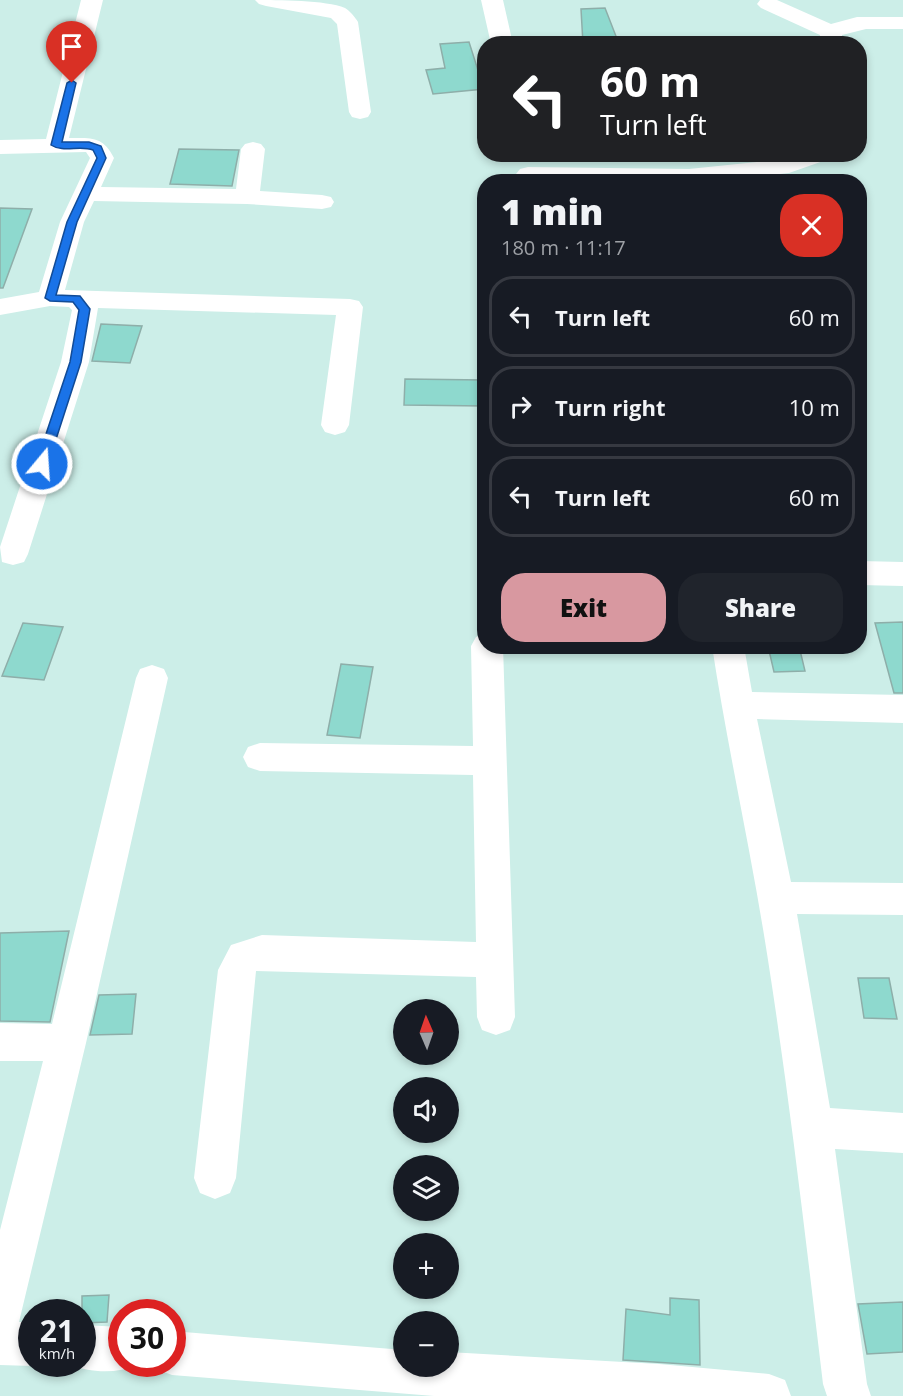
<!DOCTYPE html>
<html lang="en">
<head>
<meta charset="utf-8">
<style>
	body { margin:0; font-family:"Open Sans",sans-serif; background:#20242c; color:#f1f3f6; height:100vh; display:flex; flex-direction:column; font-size:22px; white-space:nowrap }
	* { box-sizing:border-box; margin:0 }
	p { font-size:20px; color:#9ea1a6 }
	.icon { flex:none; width:33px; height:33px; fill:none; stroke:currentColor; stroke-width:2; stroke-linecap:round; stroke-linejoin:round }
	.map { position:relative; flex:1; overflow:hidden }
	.side { position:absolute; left:477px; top:174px; width:390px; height:480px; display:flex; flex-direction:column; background:#171b24; border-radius:24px; box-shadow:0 3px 9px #0003 }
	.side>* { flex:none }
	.banner { position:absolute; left:477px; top:36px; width:390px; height:126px; border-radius:24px; box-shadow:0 3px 9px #0003; background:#202124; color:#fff; overflow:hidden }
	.needle { width:39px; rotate:358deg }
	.controls { position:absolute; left:393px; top:999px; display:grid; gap:12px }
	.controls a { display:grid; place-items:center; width:66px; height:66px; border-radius:50%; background:#171b24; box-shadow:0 3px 9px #0003; font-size:30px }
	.speed { position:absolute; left:18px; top:1299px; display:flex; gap:12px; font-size:30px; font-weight:700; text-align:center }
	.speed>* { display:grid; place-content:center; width:78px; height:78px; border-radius:50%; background:#171b24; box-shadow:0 3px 9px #0003; line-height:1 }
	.speed small { font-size:15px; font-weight:400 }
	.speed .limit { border:9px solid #d22; background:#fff; color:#111 }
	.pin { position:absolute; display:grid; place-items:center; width:51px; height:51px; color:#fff; margin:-62px -26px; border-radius:50% 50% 50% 0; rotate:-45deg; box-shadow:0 0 6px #0007 }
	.pin .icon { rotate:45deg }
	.me { position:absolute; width:66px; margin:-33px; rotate:18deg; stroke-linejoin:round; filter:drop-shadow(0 0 4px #0008) }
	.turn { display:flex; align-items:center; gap:21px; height:126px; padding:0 24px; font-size:27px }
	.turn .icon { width:78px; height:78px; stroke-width:2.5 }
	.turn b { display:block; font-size:42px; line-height:51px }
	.round { display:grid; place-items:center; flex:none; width:63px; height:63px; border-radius:24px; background:#20242c }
	.overview { display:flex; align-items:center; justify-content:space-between; height:102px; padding:0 24px }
	h1 { font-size:36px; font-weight:800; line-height:45px }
	.button { display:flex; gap:12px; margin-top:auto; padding:12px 24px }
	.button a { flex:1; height:69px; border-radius:24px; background:#d898a0; color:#111; font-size:24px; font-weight:800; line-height:69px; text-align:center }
	.button a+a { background:#20242c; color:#f1f3f6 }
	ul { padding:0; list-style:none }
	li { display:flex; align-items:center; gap:18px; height:81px; margin:0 12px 9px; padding:0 12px; border:3px solid #363941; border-radius:24px }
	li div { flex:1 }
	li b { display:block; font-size:22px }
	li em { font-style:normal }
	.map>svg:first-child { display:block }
</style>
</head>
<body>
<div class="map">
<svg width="903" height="1396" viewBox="0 0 903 1396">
	<rect width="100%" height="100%" fill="#cceee8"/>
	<path fill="#8ed9ce" stroke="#8eaea9" stroke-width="1.5" d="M605,8l14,36h-36l-2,-35z
		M469,42l15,47 -51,5 -7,-24 19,-2 -5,-24z
		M179,149l60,1 -7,36 -62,-2z
		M0,208l32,1 -29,79h-3z
		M101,324l41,2 -12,37 -38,-2z
		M405,379l79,1v26l-80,-1z
		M903,622v71h-9l-19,-70z
		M23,623l40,4 -19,53 -42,-4z
		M768,646h31l6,25 -31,1z
		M341,664l32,3 -13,71 -33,-3z
		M69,931l-19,91 -50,-1v-88z
		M858,978h31l8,41 -33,-1z
		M136,994l-4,40 -42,1 9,-40z
		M109,1295l-2,27 -25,1v-27z
		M670,1298l29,2 1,65 -77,-5 3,-51 44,6z
		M903,1302v50l-36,2 -9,-50z"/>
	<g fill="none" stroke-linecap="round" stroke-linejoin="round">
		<path fill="#fff" fill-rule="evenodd" d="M81,0h22l-34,138c23,0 34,-2 45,20l-13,29 135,2 5,-40 4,-5 8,-2 8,2 4,5 -5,42 62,4 9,2 3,5 -3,5 -9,2 -75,-5 -153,-3 -10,21 -19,68 285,9 9,2 4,6 -14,118 -4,7 -10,3 -10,-3 -4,-7 15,-110 -238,-7 -9,54 -61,192 -4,8 -11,3 -11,-3 -2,-15 61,-185 11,-52 -3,-3 -19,-1 -50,9v-16l39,-7 21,-70 30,-64 -4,-6 -86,2v-14l46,-1z
			M255,0c23,0 71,0 90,8 5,3 10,9 13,14l13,90 -3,5 -8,2 -8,-2 -3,-5 -12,-88 -6,-6 -65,-12 -7,-2z
			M481,0h22l10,44h-22z
			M760,0h17l54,24 26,-7h46v12h-37l-24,6v9h-22v-9l-59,-27 -4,-4z
			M798,154h34l-3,5 -40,14 -83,9 -178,-1 -8,-2 -4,-5 4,-5 8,-2 161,2 96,-10z
			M860,561l43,1v24l-43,-1z
			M484,634v12h19l12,371 -5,13 -14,5 -14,-5 -5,-13 -1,-40 -220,-6 -20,207 -6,15 -15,6 -15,-6 -6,-15 24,-208 13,-25 31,-10 214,7 -3,-167 -213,-4 -12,-4 -5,-10 5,-10 12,-4 213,3 -2,-100 5,-9z
			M712,646h32l8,46 151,3v28l-146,-4 34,163 112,1v32l-106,-1 33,194 73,5v40l-68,-4 32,235 4,12h-44l-4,-12c-17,-142 -33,-283 -55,-424 -16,-105 -40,-209 -56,-314z
			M152,665l12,4 4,9 -82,365 -67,279h13v42h6l-6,2 -32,-1v-135l43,-169h-43v-38l52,1 84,-346 4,-9z
			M82,1325l40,2v37l16,1c-22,9 -48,8 -69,-1h13z
			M172,1331l232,19v16h44v-14l211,12 110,10 16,6 6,16h-357l-262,-21 -16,-6 -2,-5h18z"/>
	</g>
	<path fill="#1a73e8" stroke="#114b97" stroke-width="1.5" d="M72,80l4,3 -14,59h27l12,4 5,12 -29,64 -21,73 24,1 10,13 -9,53 -33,102 -6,4 -6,-4 34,-102 9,-52 -6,-8 -23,-1 -5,-3 22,-76 30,-64 -4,-8c-13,-5 -30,3 -42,-5l16,-62z"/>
</svg>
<div class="controls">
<a><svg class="needle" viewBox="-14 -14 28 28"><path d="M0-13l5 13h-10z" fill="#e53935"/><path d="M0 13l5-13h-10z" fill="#9ea1a6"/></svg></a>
<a><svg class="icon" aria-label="sound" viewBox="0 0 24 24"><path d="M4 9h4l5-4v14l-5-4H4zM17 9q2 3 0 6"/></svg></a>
<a><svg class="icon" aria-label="layers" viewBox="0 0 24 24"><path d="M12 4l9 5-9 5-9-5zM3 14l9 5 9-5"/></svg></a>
<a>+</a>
<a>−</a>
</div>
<div class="speed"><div>21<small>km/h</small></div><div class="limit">30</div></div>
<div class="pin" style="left:72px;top:83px;background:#d93025"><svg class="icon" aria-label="arrive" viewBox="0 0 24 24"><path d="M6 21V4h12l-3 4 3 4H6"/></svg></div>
<svg class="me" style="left:42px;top:464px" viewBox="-20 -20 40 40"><circle r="17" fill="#1a73e8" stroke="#fff" stroke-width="3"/><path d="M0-11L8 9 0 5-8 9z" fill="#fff"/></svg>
<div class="banner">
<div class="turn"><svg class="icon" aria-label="left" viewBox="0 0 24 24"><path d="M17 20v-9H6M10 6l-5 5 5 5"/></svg><div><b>60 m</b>Turn left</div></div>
</div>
<section class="side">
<div class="overview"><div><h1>1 min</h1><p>180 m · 11:17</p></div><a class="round" style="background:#d93025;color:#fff"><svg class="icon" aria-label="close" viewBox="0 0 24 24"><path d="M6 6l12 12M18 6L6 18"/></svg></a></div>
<ul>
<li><svg class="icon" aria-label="left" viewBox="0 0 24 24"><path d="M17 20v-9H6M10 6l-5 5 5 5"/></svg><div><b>Turn left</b></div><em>60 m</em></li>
<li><svg class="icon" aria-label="right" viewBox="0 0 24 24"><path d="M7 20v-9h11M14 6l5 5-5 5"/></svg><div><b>Turn right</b></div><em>10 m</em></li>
<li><svg class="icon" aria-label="left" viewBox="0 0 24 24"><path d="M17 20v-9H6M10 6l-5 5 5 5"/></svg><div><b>Turn left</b></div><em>60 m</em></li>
</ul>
<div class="button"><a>Exit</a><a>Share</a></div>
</section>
</div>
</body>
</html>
